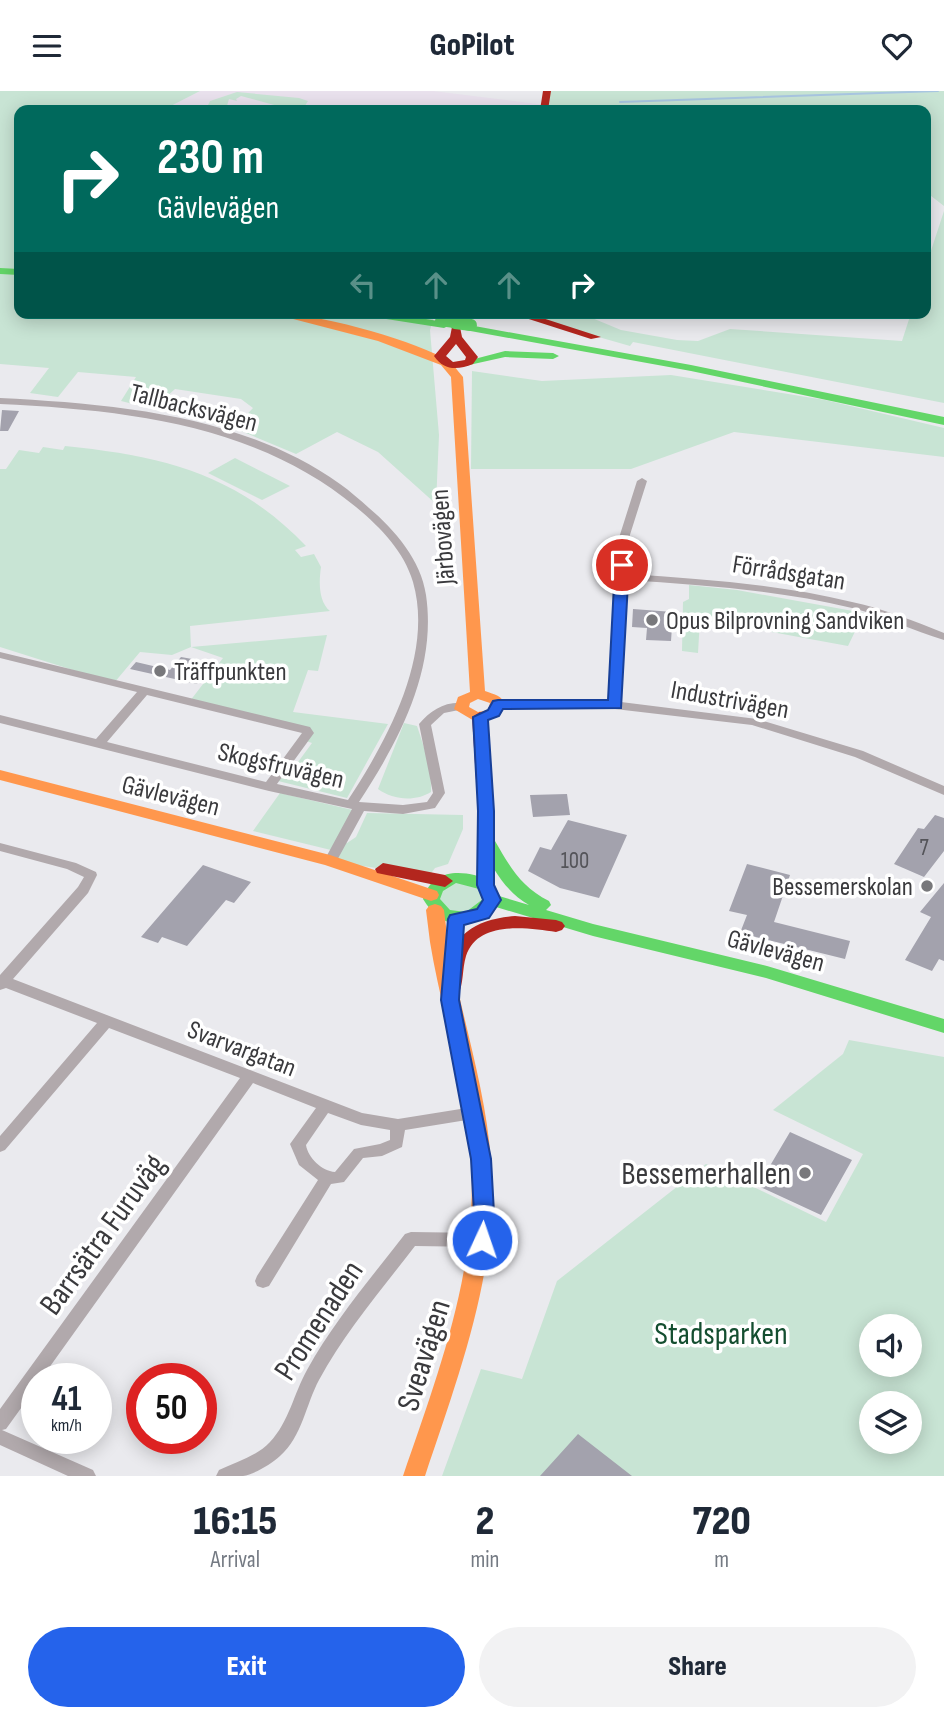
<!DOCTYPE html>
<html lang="en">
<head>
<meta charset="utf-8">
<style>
	body { margin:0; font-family:"Sofia Sans Condensed",sans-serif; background:#f2f2f3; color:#1f2937; height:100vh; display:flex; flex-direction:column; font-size:26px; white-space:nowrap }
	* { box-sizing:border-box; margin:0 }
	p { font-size:23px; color:#747a83 }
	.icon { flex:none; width:38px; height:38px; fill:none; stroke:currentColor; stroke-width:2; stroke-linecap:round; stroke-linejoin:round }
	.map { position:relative; height:1385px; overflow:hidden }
	.details { display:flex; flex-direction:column; background:#fff; flex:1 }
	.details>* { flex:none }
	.guide { position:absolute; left:14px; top:14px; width:917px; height:214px; border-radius:14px; box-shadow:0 4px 18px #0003; background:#00695c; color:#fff; overflow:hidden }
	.fabs { position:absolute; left:859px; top:1223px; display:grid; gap:14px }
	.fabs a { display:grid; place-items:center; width:63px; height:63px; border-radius:50%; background:#fff; box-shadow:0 4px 18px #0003; font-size:35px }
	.speed { position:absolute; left:21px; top:1272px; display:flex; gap:14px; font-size:35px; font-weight:700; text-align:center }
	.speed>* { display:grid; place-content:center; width:91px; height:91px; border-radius:50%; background:#fff; box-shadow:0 4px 18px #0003; line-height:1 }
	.speed small { font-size:18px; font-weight:400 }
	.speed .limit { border:10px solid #d22; background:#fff; color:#111 }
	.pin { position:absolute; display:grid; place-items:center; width:60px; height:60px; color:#fff; margin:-30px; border:4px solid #fff; border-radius:50%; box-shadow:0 2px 7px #0007 }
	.me { position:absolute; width:77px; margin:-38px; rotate:3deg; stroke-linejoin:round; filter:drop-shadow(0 0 5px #0008) }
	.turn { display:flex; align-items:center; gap:24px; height:147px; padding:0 28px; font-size:32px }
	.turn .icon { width:91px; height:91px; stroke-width:2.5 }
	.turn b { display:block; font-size:49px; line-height:60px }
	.lanes { display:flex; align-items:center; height:66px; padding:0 28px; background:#0003; justify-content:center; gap:35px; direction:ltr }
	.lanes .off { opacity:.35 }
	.eta { display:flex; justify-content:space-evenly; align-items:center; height:119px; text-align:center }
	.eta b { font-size:42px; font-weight:800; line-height:49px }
	.button { display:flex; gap:14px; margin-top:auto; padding:14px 28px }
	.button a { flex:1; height:80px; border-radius:42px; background:#2563eb; color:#fff; font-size:28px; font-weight:800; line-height:80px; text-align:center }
	.button a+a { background:#f2f2f3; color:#1f2937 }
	header { display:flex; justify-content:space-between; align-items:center; height:91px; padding:0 28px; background:#fff; font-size:32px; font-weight:800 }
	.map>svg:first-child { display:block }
</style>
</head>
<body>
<header><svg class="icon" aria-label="menu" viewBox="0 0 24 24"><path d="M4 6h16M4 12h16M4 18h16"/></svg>GoPilot<svg class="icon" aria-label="heart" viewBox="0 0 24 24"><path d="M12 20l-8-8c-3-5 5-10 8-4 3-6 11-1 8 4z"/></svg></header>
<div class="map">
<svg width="944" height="1385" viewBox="0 0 944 1385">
	<rect width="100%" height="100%" fill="#eaeaee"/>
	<path fill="#e9e1ed" d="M200,0h233l113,14 -2,5h-381z"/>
	<path fill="#c8e4d4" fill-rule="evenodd" d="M0,0h200l-37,19h-144v203h416l-5,17 9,105 -3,69 -58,-52 -41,-20 -41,22 -62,-26 19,-20 -12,-9 -66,-10 -22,20 -32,-8 15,-24 -58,-5 -20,25 -28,-4 19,-25 -49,-4z
		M547,0h397v115l-18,-14v-82h-382z
		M237,1l62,6 9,3 -5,8 -14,1 2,-1 -6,-2 3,-2 -10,1 -37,-10 -5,3 1,2 -8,-2 -3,10 7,1h-24l-2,-3 3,-6z
		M944,120v192l-311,-61 -3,4 -115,-33h65l41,17 56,10 21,1 32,-12 172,12 9,-28h15v-47z
		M472,280l70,10 129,-6 154,25 119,28v29l-210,-25 -103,37h-160z
		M65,355c97,10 171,27 241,100l-11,4 6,7 13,-3 7,13c-2,14 -3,34 9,44l-140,15 1,21 136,-12 -9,36 -10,-1 -15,42 95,12 -41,74 -73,-18 7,-9 9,2 22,-30 -9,-3 5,-7 -118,-32 33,-43 -32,-11 -19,8 -32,-3 -26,31 -114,-36v-178h6l13,-19 20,3 4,-6 20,3z
		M235,367l55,28 -28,14 -54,-27z
		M689,494l48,5 127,23 -16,33 -148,-27 -2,34 -16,-2 1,-49 6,-3z
		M404,632l13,3c7,21 15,43 14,66 -16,10 -38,8 -53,-3z
		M280,702l77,18 -16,30 6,2 9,-6 11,-24 96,2v14l-15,35 -13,4 -6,8 -99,-15 5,-10 -82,-20z
		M466,786l26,23 -43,18 -15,-29z
		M849,949l95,17v419h-502l39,-107 41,10 35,-98 149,-117 120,58 37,-68 -90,-44 70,-56zM872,1236h38v38h-38zM872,1312h38v39h-38z"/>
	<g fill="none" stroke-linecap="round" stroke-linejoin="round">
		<path stroke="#a8c6e1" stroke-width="2" d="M620,11l318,-11"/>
	</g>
	<path fill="#a3a2ad" d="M2,319l17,1 -11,20h-8z
		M633,518l40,3 -2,29 -25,-1 1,-12 -15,-1z
		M181,566l11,2 -11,14 21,5 -5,6 -67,-15 6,-7 34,8z
		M567,703l3,21 -37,2 -3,-22z
		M935,724l9,3v33l-20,26 -30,-13 24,-36 6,1z
		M568,729l59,15 -28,63 -39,-10 -32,-17 12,-24 11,3z
		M747,773l43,11 -16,47 76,19 -5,18 -105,-26 7,-18 -18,-4z
		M203,774l48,17 -17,21 -8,-3 -39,46 -25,-9 -4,6 -17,-6z
		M944,792v78l-5,-2 -7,12 -27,-11 26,-43 -11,-5z
		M790,1041l62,28 -31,55 -63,-29z
		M578,1343l54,42h-92z"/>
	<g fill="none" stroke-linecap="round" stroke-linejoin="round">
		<path fill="#b1a9ac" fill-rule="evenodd" d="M0,307c116,6 243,17 340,86 10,7 20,16 29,24 26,22 52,52 57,87 11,75 -27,146 -67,207l44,3 24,-3 6,-9 -14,-69c12,-14 26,-23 45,-21l2,3 -2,3 -20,4 -13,12 14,68 -10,15 -32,6 -39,-3 -29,53 -5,1 -6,-4 28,-52 -83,-18 -269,-68v-8l96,24 41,-47 -137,-34v-6l310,75 4,6 -37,51 71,16c39,-59 86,-145 65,-218 -9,-31 -33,-55 -57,-75 -100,-83 -231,-97 -356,-103zM147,604l155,38 -36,49 -159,-40z
			M642,387l5,3 -19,60 -1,33c75,5 151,10 225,28 32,7 62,19 92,31v7c-31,-9 -60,-24 -92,-32 -74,-18 -150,-23 -226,-28l-5,122 136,17 106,32 81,35v9l-89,-38 -103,-32 -137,-16 -121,-1 -2,-3 2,-3 4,-1h111l9,-160 19,-60z
			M0,752l76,20 20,9 1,3 -9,18 -75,86 349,134 36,6 75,-12 5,2 2,4 -2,4 -5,2 -68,11 -3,17 -20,9 -19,2 -19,24 -13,2 -62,102 -6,2 -6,-2 -2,-5 2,-5 61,-96 -19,-15 -9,-21 26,-36 -63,-25 -212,296h-4v7l-31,43 -4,1 91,40 3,6h-28l-68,-31v-36l240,-331 -131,-50 -104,122 -5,2v-16l97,-113 -91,-35 -6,2v-15l78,-88 6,-10 -17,-8 -67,-18zM328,1022l33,12 29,5v10l-10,4 -26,5 -19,23c-13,-1 -27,-14 -29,-27z
			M411,1141l70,1 6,2 2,5 -2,5 -6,2 -66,-1c-33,43 -70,86 -96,134 -13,24 -17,57 -39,76 -9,8 -25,18 -37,20 -8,0 -19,0 -27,0l3,-6c17,-8 38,-14 51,-28 19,-20 24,-49 37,-72 27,-49 64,-92 98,-136z"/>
		<path fill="#63d668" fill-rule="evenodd" d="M0,177l19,1v6l-19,-1z
			M362,222h28l54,9 6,3 -6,3 -77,-12z
			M469,234l222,40 253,52v8l-253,-54 -226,-41 -2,-2z
			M505,260l48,2 6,3 -6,3 -48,-2 -36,8 -6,-3z
			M489,749l6,1c15,26 26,46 54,60l2,4 -5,5 47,14 174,42 177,53v14l-178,-55 -173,-42 -97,-29c-24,28 -56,21 -73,-8 10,-33 43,-29 69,-18l7,15 30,9c-24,-14 -36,-36 -48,-60zM456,792l23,6 4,10 -17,13 -16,-2 -10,-11 3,-8z"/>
		<path fill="#ff974d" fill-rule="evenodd" d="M270,222c47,0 132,24 174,45 8,4 13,12 19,19l22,314c10,4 17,4 20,14l-7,11 -22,6 -22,-13 4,-12 12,-5 -19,-315 -10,-12 -63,-24zM478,608l12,4 -2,7 -10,2 -9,-5 1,-4z
			M0,679l330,85 107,36 2,4 -2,4 -6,2 -106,-36 -325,-85z
			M435,813l6,2 3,4c9,85 41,166 47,251 8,109 -32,213 -66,315h-22c35,-102 75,-206 68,-315 -4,-74 -29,-146 -41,-219l-4,-32 3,-4z"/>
		<path fill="#b3261e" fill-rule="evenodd" d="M543,0h8l-3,19h-8z
			M510,222h17l74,24 -10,2z
			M452,236h8l2,10 16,20 -5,7c-15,6 -29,7 -39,-8l16,-19zM456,253l10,13 -1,3 -12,2 -7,-6z
			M480,621l8,5 6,94v74l-8,6 -8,-6v-74l-6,-94z
			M383,772l62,12 8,6 -8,6 -68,-14 -2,-4z
			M515,825l41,4 6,2 3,4 -3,4 -6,2c-29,-4 -78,-12 -90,24 -4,13 -2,27 -8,39h-12c-4,-7 -2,-14 -1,-22 6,-40 33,-54 70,-57z"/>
		<path stroke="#63d668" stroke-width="10" d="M440,230l29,4"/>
		<path stroke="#63d668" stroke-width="12" d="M455,232l16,2"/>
	</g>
	<path fill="#2563eb" stroke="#184099" stroke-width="2" d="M622,469l7,5 -8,143 -118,1 -4,7 -11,4 6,91v74l7,15 -12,18 -25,7 -5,75 32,159 3,54 -5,33 -7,3 -8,-3 -3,-6 3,-27 -3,-54 -30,-159 7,-81 2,-4 27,-6 6,-9 -6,-15 1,-74 -5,-94 15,-7 5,-9 5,-1h110l7,-135z"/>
	<g fill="#78787b" stroke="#fff" stroke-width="2.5">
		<circle cx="652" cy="529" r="7"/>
		<circle cx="160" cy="580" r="7"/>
		<circle cx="927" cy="795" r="7"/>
		<circle cx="805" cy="1082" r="7"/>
	</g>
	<g text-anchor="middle" stroke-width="7" stroke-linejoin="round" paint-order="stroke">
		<g font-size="23" fill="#545459">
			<text x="924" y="764">7</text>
			<text x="575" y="777">100</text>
		</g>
		<g font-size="26" fill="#3a3a3d" stroke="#fff">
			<text transform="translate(194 316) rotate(14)" y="9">Tallbacksvägen</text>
			<text transform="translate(442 446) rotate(-94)" y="9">Järbovägen</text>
			<text transform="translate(789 481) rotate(9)" y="9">Förrådsgatan</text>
			<text transform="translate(730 608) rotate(10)" y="9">Industrivägen</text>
			<text transform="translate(281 674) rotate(13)" y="9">Skogsfruvägen</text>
			<text transform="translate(171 704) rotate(14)" y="9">Gävlevägen</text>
			<text transform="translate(776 859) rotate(15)" y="9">Gävlevägen</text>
			<text transform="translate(242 957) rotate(21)" y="9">Svarvargatan</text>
		</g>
		<g font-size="26" fill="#3a3a3d" stroke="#fff" text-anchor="start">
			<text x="666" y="538">Opus Bilprovning Sandviken</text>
			<text x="174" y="589">Träffpunkten</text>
			<text x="913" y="804" text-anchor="end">Bessemerskolan</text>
		</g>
		<g font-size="32" fill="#3a3a3d" stroke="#fff" text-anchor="end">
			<text x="791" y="1093">Bessemerhallen</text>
		</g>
		<g font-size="32" fill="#3a3a3d" stroke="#fff">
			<text transform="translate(102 1143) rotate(-54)" y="11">Barrsätra Furuväg</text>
			<text transform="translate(318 1229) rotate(-57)" y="11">Promenaden</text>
			<text transform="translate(423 1264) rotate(-73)" y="11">Sveavägen</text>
		</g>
		<g font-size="32" fill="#144e30" stroke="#fff">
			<text x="721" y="1253">Stadsparken</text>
		</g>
	</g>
</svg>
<div class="fabs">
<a><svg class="icon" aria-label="sound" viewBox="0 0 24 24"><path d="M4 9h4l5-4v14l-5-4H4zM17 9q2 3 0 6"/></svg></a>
<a><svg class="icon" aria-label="layers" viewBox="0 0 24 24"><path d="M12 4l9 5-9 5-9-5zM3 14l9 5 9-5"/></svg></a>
</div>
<div class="speed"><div>41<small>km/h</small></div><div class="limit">50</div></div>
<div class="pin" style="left:622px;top:474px;background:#d93025"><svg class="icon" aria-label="arrive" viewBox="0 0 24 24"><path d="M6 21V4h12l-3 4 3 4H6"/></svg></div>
<svg class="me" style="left:482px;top:1149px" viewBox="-20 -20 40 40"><circle r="17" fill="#2563eb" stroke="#fff" stroke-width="3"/><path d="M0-11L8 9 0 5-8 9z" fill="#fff"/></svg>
<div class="guide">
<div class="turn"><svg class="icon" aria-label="right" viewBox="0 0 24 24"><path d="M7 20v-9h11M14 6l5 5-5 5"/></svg><div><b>230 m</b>Gävlevägen</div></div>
<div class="lanes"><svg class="icon off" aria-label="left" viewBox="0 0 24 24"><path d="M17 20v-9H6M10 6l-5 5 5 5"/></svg><svg class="icon off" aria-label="ahead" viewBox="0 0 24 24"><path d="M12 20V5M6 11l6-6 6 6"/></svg><svg class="icon off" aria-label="ahead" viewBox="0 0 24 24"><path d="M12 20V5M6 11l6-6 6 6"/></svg><svg class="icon" aria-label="right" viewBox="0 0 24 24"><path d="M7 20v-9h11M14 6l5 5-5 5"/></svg></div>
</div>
</div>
<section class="details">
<div class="eta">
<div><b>16:15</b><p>Arrival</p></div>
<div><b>2</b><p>min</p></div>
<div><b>720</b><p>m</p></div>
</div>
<div class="button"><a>Exit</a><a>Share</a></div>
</section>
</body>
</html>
